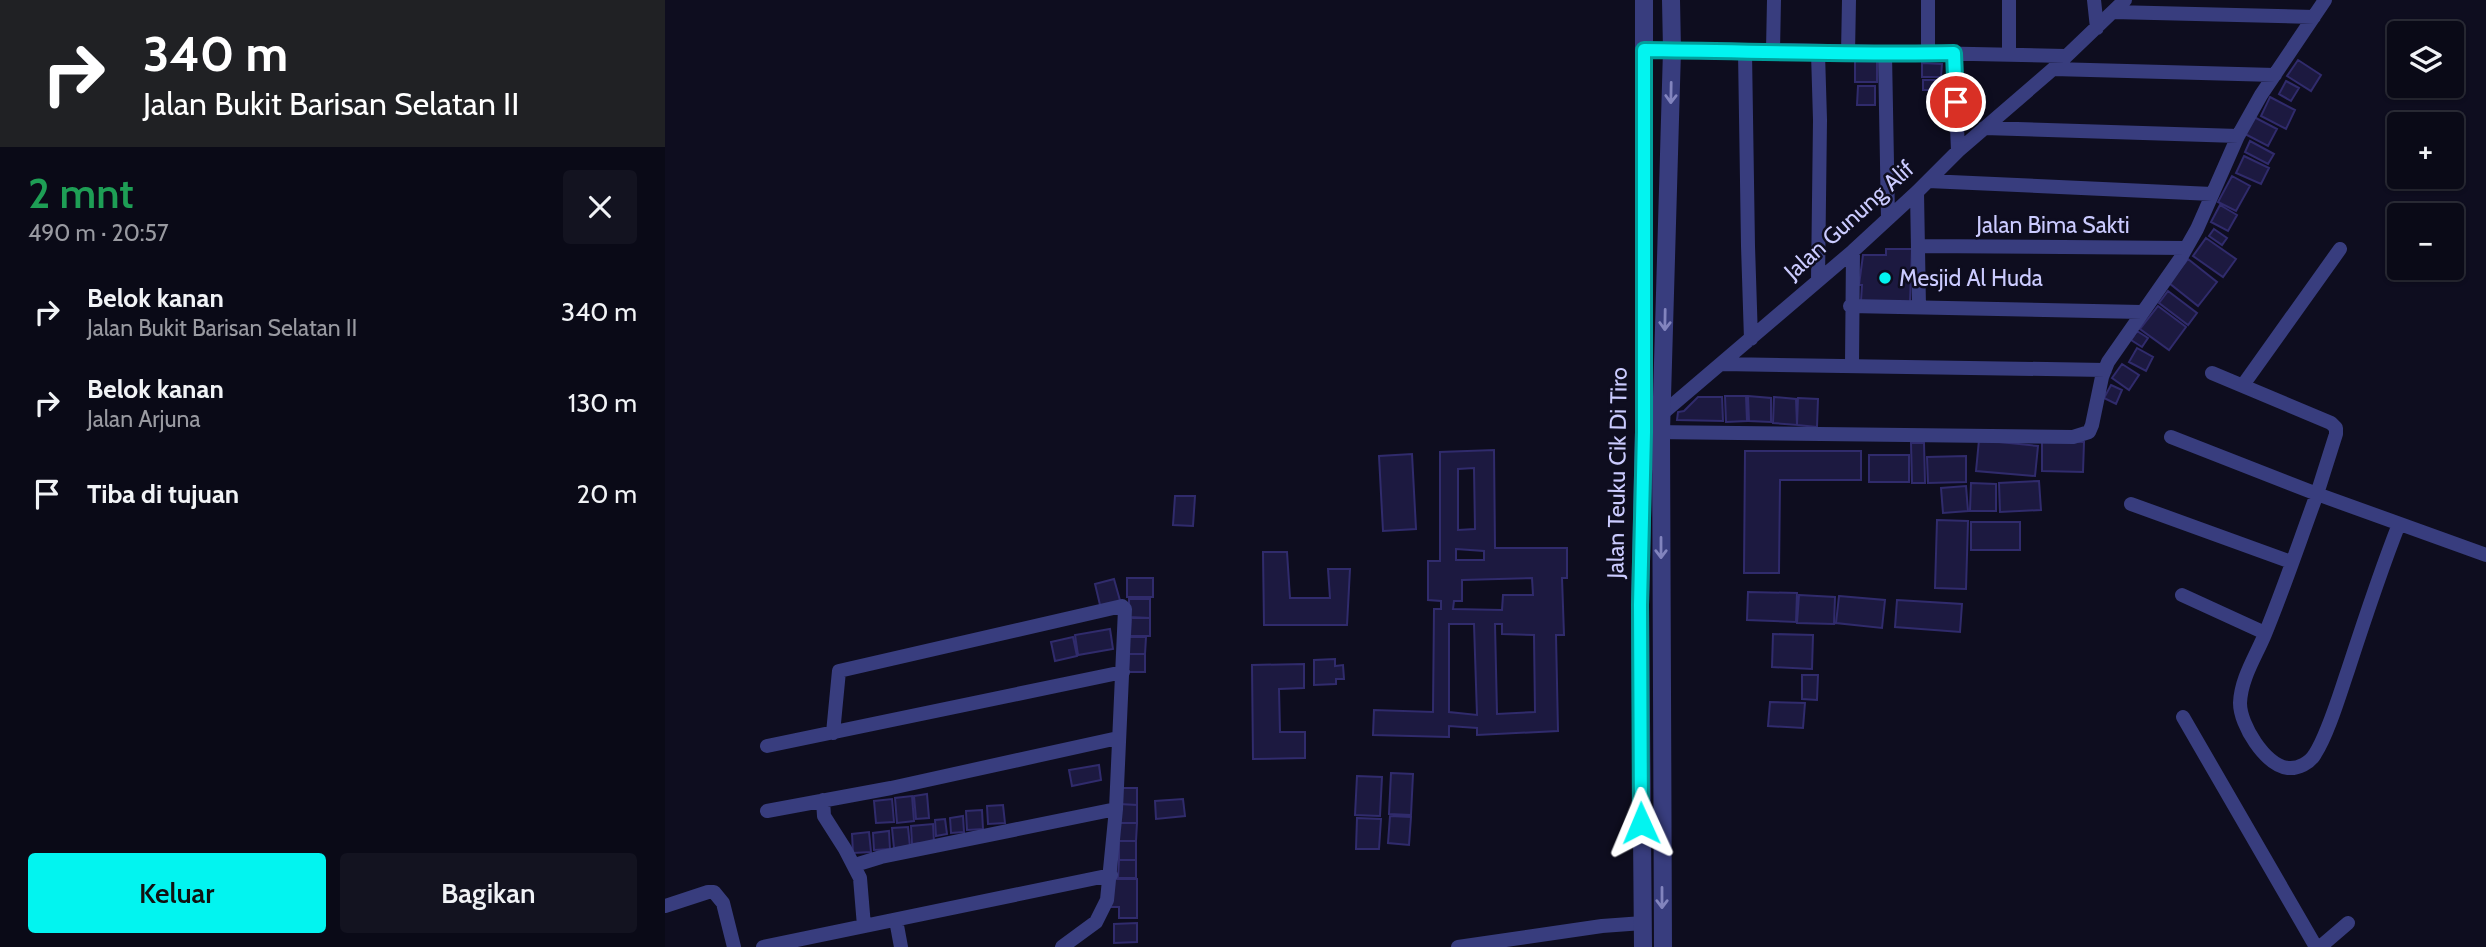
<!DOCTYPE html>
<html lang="id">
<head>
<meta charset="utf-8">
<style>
	body { margin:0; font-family:Cabin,sans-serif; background:#131320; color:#f1f3f6; height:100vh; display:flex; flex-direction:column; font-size:26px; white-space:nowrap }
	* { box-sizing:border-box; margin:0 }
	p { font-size:23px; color:#999aa1 }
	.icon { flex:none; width:38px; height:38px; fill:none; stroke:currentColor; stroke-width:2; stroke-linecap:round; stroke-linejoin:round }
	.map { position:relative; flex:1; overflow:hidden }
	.sheet { display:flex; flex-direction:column; background:#0a0a17; width:665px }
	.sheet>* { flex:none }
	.hud { background:#202124; color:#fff; overflow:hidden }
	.buttons { position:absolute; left:1722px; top:21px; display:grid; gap:14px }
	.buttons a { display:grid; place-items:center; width:77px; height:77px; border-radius:7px; background:#0a0a17; box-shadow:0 2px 5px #0004,0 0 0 2px #2a2b36; font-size:35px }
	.pin { position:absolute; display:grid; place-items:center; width:60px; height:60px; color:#fff; margin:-30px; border:4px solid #fff; border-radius:50%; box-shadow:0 2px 7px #0007 }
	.me { position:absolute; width:77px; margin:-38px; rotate:359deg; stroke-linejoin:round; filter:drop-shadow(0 0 5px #0008) }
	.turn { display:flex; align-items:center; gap:24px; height:147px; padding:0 28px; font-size:32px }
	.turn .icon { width:91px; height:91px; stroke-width:2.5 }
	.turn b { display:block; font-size:49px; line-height:60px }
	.round { display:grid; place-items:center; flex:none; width:74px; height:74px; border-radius:7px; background:#131320 }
	.head { display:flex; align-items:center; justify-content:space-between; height:119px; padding:0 28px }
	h1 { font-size:42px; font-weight:600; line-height:52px; color:#1e9e55 }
	.button { display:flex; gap:14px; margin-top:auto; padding:14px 28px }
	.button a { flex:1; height:80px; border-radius:7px; background:#02f4f0; color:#111; font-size:28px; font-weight:600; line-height:80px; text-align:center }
	.button a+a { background:#131320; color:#f1f3f6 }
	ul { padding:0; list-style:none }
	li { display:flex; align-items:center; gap:21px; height:91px; padding:0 28px }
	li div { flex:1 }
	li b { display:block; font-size:26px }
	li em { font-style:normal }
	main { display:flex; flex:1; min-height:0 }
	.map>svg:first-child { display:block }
</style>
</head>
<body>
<main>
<section class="sheet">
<div class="hud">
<div class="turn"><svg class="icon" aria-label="right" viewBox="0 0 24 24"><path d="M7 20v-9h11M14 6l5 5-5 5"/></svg><div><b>340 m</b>Jalan Bukit Barisan Selatan II</div></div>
</div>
<div class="head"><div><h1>2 mnt</h1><p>490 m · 20:57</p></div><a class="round"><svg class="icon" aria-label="close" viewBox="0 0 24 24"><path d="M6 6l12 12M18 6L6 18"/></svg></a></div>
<ul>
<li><svg class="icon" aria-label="right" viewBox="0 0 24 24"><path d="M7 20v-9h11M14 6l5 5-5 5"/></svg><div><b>Belok kanan</b><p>Jalan Bukit Barisan Selatan II</p></div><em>340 m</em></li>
<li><svg class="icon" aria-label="right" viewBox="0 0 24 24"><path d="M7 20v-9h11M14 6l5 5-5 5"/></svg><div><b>Belok kanan</b><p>Jalan Arjuna</p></div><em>130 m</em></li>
<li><svg class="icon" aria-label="arrive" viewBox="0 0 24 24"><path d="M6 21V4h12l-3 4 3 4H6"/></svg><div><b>Tiba di tujuan</b></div><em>20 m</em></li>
</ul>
<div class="button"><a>Keluar</a><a>Bagikan</a></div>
</section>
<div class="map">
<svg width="1821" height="947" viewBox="0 0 1821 947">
	<rect width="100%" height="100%" fill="#0e0d1f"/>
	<path fill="#1c1940" stroke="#302b6c" stroke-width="2" fill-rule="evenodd" d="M1633,60l23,15 -10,16 -24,-15z
		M1190,61h22v21h-22z
		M1257,63l20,1 -1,13h-19z
		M1258,80h18v10h-18z
		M1621,81l13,7 -8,13 -12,-7z
		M1193,86h17v19h-18z
		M1605,97l25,13 -9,19 -25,-13z
		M1589,117l23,12 -9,17 -23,-12z
		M1585,141l24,13 -6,10 -23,-12z
		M1579,156l25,12 -8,16 -25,-11z
		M1567,176l18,10 -14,25 -18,-9z
		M1555,205l17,10 -9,16 -17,-9z
		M1549,229l13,9 -5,7 -13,-9z
		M1541,238l30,21 -13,18 -30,-21z
		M1221,249h26l-2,53 -49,-1 1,-16h-3l4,-30h23z
		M1523,259l29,23 -19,24 -29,-23z
		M1503,291l29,22 -9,12 -29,-22z
		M1493,306l28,21 -17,23 -29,-21z
		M1472,331l11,7 -6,9 -11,-7z
		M1472,348l16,9 -7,14 -17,-9z
		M1457,364l17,11 -10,15 -17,-12z
		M1446,385l11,5 -6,14 -12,-6z
		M1060,396h21l1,25 -21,1z
		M1083,396l23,2v24l-22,-1z
		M1033,397h24l1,24 -46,-1 1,-8 6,-1z
		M1109,397l22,2 1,26 -24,-2z
		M1133,398l20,1 -1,28 -20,-2z
		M1314,440l59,6 -3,30 -59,-5z
		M1377,441l42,1 -1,30 -41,-1z
		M1246,443h13l1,40h-13z
		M829,450l1,98h72v30h-5l2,57h-8l2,96 -81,4v-7l-28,-2v11l-76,-2 1,-25 59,2 1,-103h7v-8l-13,-1v-39h12v-109zM809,468l1,61 -17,1v-61zM791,549l28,2v9h-28zM867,578l1,17h-30l-1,15 -49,-1 1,-8h8v-21zM784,624h25l3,91 -28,-3zM830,624h7v10l32,1 1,77 -38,2z
		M1080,451h116v29h-81l-1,93h-35z
		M747,454l4,75 -33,2 -4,-75z
		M1204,455h40v27h-40z
		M1301,456v26l-38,1 -1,-26z
		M1374,481l2,29 -41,2 -1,-29z
		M1306,483l25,1v27h-26z
		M1301,486l2,25 -25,2 -2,-25z
		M510,496h20l-2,30 -20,-1z
		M1272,520l31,1 -2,68 -31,-1z
		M1306,522h49v28h-49z
		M598,552h24l3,46h40l-2,-29h22l-3,56h-83z
		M462,578h26v19h-26z
		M449,579l7,25 -20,5 -6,-25z
		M1083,592l49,1 -1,29 -49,-2z
		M1134,595l36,2 -1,27 -37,-1z
		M1174,596l46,4 -3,28 -46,-5z
		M464,599h21v19l-21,-1z
		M1232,600l65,4 -2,28 -65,-5z
		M466,618h19v18h-20z
		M445,629l3,20 -35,6 -3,-20z
		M1108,634l40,1 -1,34 -40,-2z
		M408,637l4,19 -22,5 -4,-19z
		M464,637h17l-1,17h-16z
		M464,654h16v18h-17z
		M670,659v7l8,-1 1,14h-8v5l-22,1v-25z
		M639,664v24l-25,1 1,43h25v26l-52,1 -1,-94z
		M1137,675h16l-1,25 -15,-1z
		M1105,702l35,1 -2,25 -35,-2z
		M434,765l2,15 -29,6 -3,-16z
		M726,773l22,1 -2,41 -22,-1z
		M692,776l25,1 -2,39 -25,-1z
		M454,788h18v17l-18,-1z
		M262,794l2,24 -13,1 -2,-23z
		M247,796l2,25 -17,2 -2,-25z
		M227,799l2,23 -18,1 -2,-22z
		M518,799l2,17 -29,3 -1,-18z
		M454,804l18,1v18h-18z
		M338,805l2,18 -17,1 -1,-18z
		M317,810l1,19 -16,1 -1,-19z
		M298,816l1,16 -13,1 -1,-15z
		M725,816l21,1 -2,28 -21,-2z
		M692,818l24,1 -2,30h-23z
		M280,819l2,15 -11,2 -1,-16z
		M454,823h18l-1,18h-17z
		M268,824l1,18 -22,2 -1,-18z
		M243,827l2,20 -16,1 -2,-20z
		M224,831l1,18 -16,1 -1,-17z
		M204,832l2,20 -18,1 -1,-19z
		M454,841h17v19h-17z
		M454,860h17v18h-18z
		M447,879h25v39h-18v-11h-8z
		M472,923v19l-23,1v-19z"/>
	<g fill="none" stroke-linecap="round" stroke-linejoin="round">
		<path stroke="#383d7e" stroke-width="14" d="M1263,0v54
			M1429,0l3,28
			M1448,12l201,5
			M980,50l81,3 47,-3 292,6
			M1108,50l1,-50
			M1080,52l3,194 3,93
			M1153,53l2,67 -2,160
			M1183,53l1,-53
			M1289,53l4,98
			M1220,54l3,164
			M1344,55v-55
			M1388,69l222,6
			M1319,128l254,8
			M1263,181l284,13
			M1252,192l2,115
			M1254,246l267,2
			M1185,306l292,6
			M1057,364l383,6
			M1187,365l1,-114
			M1578,385l97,-136
			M998,413l190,-162 64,-59 41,-41 95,-82 72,-69
			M987,432l421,5 16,-5 3,-7 10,-48 6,-15 72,-103 17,-30 41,-93 23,-41 64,-95
			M1506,437l146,57 19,-60v-6l-5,-5 -119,-50
			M1466,504l160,58
			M1734,524c-19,48 -35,97 -51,146 -8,23 -20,64 -33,84 -5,9 -17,15 -27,14 -23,-3 -48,-43 -48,-65 1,-25 16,-47 25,-69 19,-46 35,-94 52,-140l169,61
			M1517,595l83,38
			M1518,717l133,230
			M168,733l6,-62 283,-65 3,3 -9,200 -9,91 -11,22 -34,25
			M102,746l356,-74
			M158,800l1,16 21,33 15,29 4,48
			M102,811l124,-23 227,-50
			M190,865l26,-8 235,-48
			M0,906l43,-14h6l9,11 11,44
			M231,920l5,27
			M98,947l348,-72
			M793,947l144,-21 41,-3
			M1655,947l28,-24"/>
		<path stroke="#383d7e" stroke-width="18" d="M978,947l-3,-342 4,-173v-432
			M998,947l-2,-515 11,-382 -1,-50"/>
	</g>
	<defs><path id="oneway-shaft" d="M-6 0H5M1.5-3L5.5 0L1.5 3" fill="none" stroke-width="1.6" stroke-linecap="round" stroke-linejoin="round" transform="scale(1.75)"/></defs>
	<g stroke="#8284be">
		<use href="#oneway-shaft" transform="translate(1006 93) rotate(91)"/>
		<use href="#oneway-shaft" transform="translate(1000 320) rotate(91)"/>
		<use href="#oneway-shaft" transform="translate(996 548) rotate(90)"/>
		<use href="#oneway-shaft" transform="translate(997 898) rotate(90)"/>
	</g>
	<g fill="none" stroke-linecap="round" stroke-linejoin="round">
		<g stroke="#019f9c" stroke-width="18">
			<path id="route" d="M976,823l-1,-218 4,-173v-382c104,1 207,5 310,3l2,49"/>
		</g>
		<use href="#route" stroke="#02f4f0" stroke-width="12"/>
	</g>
	<circle fill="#02f4f0" stroke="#0e0d1f" stroke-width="2.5" cx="1220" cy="278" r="7"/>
	<g text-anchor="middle" stroke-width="5" stroke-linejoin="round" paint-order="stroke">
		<g font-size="23" fill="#cbcbff" stroke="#0e0d1f">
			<text transform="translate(1184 220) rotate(-42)" y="8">Jalan Gunung Alif</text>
			<text x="1388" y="233">Jalan Bima Sakti</text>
			<text transform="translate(952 473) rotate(-89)" y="8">Jalan Teuku Cik Di Tiro</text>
		</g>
		<g font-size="23" fill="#cbcbff" stroke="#0e0d1f" text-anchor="start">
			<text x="1234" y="286">Mesjid Al Huda</text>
		</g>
	</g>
</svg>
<div class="buttons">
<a><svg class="icon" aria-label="layers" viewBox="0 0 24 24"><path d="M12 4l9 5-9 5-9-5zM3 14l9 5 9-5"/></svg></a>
<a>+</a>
<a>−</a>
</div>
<div class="pin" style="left:1291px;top:102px;background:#d93025"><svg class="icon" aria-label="arrive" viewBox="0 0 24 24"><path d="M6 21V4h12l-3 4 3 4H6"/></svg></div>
<svg class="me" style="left:976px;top:823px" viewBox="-20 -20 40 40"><path d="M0-17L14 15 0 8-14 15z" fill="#02f4f0" stroke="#fff" stroke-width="4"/></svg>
</div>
</main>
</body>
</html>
